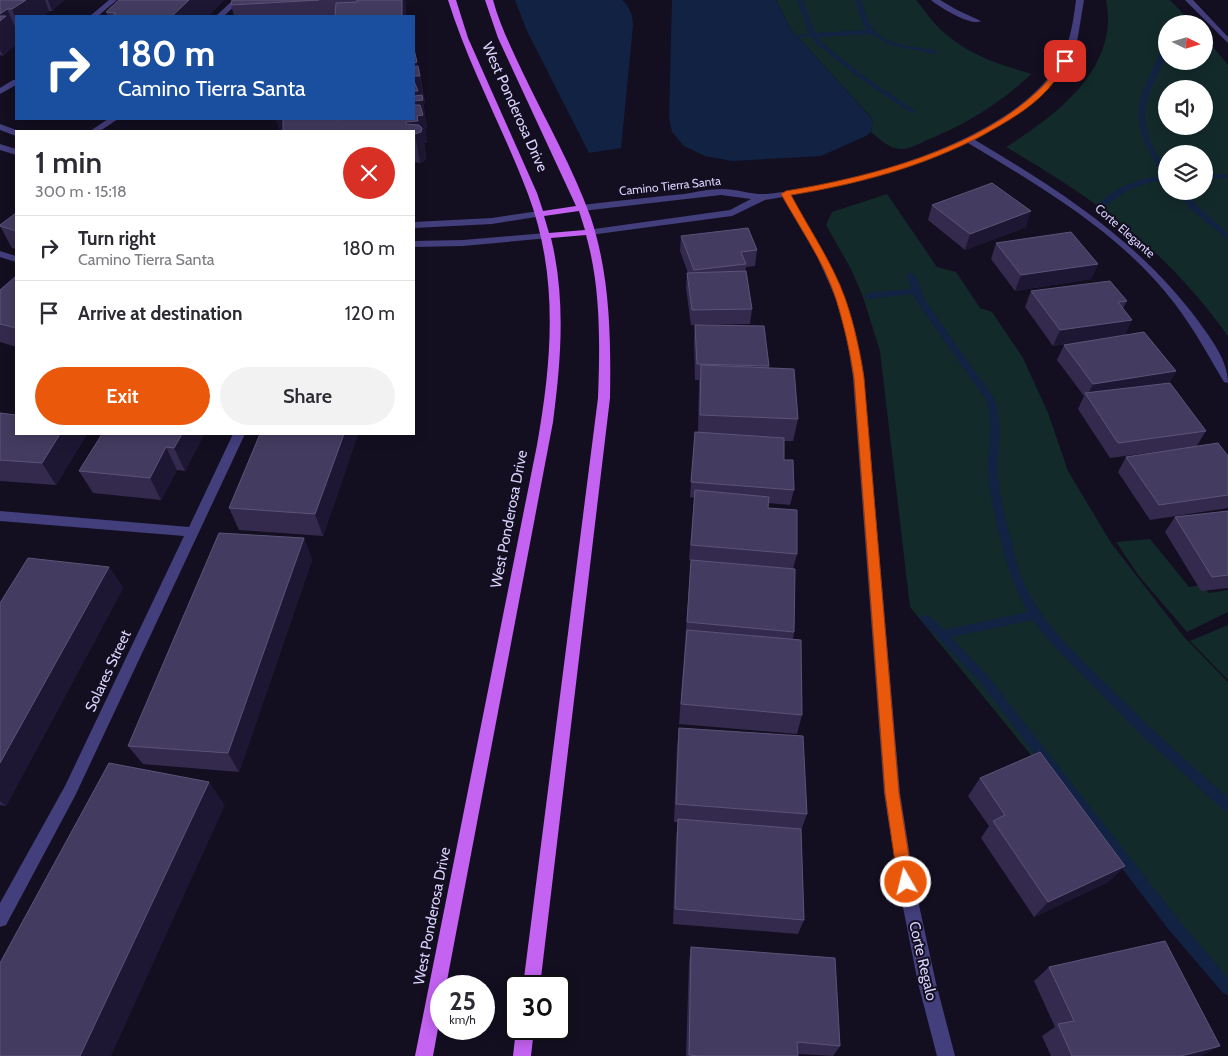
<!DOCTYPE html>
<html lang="en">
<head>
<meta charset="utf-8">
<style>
	body { margin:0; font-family:Cabin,sans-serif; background:#f2f2f3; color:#2b2b33; height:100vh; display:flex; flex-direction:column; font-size:19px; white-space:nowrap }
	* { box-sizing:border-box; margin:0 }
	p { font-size:16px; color:#7c7c81 }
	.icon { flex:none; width:28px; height:28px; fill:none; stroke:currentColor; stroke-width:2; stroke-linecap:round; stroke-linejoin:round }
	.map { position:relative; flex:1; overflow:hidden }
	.side { position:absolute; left:15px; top:130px; width:400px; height:305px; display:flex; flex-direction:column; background:#fff; border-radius:0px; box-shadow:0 2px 12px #0003 }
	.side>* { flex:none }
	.hud { position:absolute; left:15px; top:15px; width:400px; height:105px; border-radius:0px; box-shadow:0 2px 12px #0003; background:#1a4fa0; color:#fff; overflow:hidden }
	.needle { width:32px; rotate:95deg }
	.fabs { position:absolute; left:1158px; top:15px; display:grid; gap:10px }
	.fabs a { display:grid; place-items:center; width:55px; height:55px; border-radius:50%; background:#fff; box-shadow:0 2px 12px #0003; font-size:25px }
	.speed { position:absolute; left:430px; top:975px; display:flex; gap:10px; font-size:25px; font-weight:700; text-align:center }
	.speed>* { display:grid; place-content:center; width:65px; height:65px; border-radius:50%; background:#fff; box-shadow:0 2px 12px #0003; line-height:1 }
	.speed small { font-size:12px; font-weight:400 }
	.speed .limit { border:2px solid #111; border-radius:8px; background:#fff; color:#111 }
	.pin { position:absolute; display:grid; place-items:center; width:42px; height:42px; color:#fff; margin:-21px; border-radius:10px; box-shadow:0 2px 8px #0006 }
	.me { position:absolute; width:55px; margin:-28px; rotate:352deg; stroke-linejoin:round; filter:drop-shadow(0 0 4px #0008) }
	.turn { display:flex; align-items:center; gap:18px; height:105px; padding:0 20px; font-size:22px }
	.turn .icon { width:65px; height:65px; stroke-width:2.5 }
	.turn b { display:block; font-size:35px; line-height:42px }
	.round { display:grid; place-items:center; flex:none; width:52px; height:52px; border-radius:26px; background:#f2f2f3 }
	.headline { display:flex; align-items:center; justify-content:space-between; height:85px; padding:0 20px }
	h1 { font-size:30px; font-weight:600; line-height:38px }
	.cta { display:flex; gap:10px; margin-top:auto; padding:10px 20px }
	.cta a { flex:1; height:58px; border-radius:30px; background:#ea580c; color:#fff; font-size:20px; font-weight:600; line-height:58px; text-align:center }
	.cta a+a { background:#f2f2f3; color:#2b2b33 }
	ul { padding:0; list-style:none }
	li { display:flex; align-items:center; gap:15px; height:65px; padding:0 20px; border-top:1px solid #e1e1e2 }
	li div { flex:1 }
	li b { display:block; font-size:19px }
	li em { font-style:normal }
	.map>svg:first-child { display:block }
</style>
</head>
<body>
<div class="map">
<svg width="1228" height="1056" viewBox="0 0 1228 1056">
	<rect width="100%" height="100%" fill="#130f21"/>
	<path fill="#132a2b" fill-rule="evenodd" d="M776,0h140c10,12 19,26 31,35 24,21 55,30 84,39 -31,30 -66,51 -106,67 -7,3 -17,9 -25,8 -12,-1 -20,-10 -29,-17l2,-12 -5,-6 -71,-78 -7,-8z
		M1106,0h64l23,24h-27v37h38v-25l24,29v271c-64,-89 -129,-134 -222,-189 50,-31 114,-79 100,-147zM1166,89h38v37h-38zM1166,154h38v37h-38z
		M887,194l50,73 19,5 24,36 12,4 31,46 25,55 20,58 43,72 73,94 44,45v314l-318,-389 -30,-256 -17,-54 -11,-26 -26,-46 6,-13z
		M1150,539l39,48 12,-2 8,8 19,-3v22l-41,20 -48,-56 -23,-34z
		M1228,625v55l-38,-39z"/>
	<path fill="#112243" d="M515,0h107c8,7 11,15 11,26l-12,122 -32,5 -63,-124z
		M672,0h104l14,28 7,8 76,84 -2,12 -5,4 -45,20 -89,5 -27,-5 -21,-10 -12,-14 -3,-14z"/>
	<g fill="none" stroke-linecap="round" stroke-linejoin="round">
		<path fill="#112243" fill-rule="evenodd" d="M797,0h6l12,33 52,-3 -5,-9 -7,-21h6c3,9 5,19 10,26 13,21 45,20 66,25l1,1 -3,2 -44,-9 -20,-11 -53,3 3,5 44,35 50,34v2h-4l-50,-34 -44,-35 -5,-7h-14v-2l11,-1z
			M1166,45c1,19 -19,43 -21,66 -1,15 5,31 12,44 5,7 10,11 9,20h-3c-37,-57 -27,-71 0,-128z
			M1228,174v4l-24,1v-4z
			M1166,176v4c-24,2 -41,10 -60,26h-3l-4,-2c18,-19 42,-26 67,-28z
			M1178,191h7l12,15 31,27v6l-37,-29z
			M908,273h3l4,2 11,27 67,95c12,22 4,50 5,74 1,28 10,56 16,82 14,59 54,93 95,134 38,38 78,75 119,111v14l-4,-2 -81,-73 -95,-97 -15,-20 -82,17 36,38 192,245 49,58v17l-5,-2 -54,-63 -190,-249 -59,-62 1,-3c9,-3 17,8 23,14l84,-18c-17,-29 -23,-55 -31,-87 -4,-17 -8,-35 -9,-53 -1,-24 7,-49 -2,-72l-67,-95 -6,-11 -45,5 -4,-3 4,-3 43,-4 -4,-14z"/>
		<path fill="#433e7c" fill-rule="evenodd" d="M109,0h8l-19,16h-8z
			M233,0h8l-17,16h-8z
			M931,0h9l17,10 24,11c-9,6 -42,-14 -50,-21z
			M1076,0h8l-7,42 -22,38 -32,31 -48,29c86,51 164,101 224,182 13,18 29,39 29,61l-4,-1c-16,-27 -30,-53 -49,-78 -53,-70 -132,-116 -207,-161 -56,26 -115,41 -177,52l49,90 12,34 11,49 37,425 14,89 22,101 19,73h-18l-19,-73 -20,-101 -14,-89 -31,-415 -6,-40 -11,-39 -18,-41 -35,-61 -18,3 -33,16 -142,19 -3,-1v-4l143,-20 21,-11 -30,-4 -139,16 -5,-3 5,-3c34,-4 68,-8 102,-11 12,-2 25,-5 38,-5 15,0 29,6 45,5 83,-9 228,-49 282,-117 20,-24 23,-47 27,-77z
			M1185,0h8l35,37v6z
			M13,80h3v5l-16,9v-6z
			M108,119h10l-18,12h-10z
			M0,124l19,7h-3v5l-16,-6z
			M0,144l16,5v6l-16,-5z
			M539,211l5,3 -2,2 -50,8 -78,4v-6l78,-4z
			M546,233l5,3 -2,2 -86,8 -49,1v-6l49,-1z
			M0,251l16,5v6l-16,-5z
			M233,434h12l-170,362 -69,129 -6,2v-24l65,-117 119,-250 -184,-15v-10l189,16z"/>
		<path fill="#c463f2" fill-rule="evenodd" d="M448,0h8l12,38 69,155 6,18 33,-5 -78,-168 -13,-38h8c7,26 19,49 30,73 23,48 50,95 68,145 19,58 20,119 19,180l-70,588h-17l75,-588c2,-54 3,-110 -12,-163l-35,3c15,61 10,123 2,184l-107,564h-5v26l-8,44h-18l122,-611c15,-85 22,-169 -9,-251 -25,-66 -59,-127 -80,-194zM579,211l6,19 -36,3 -5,-17z
			M516,1029h18l-3,27h-18z"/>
	</g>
	<path fill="#332a4d" d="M0,0h64l-12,11h-3l-6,5h-27v21l-1,1 1,6 -13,12 -3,-1z
		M119,0h105l-16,16h-100l-2,-4z
		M232,0h173l1,16h-172l-3,-11z
		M419,69l6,34h-2l4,25h-2l2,15h-3l2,13 -1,4 -5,3 -6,-1v-31h-134l-4,-12 61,1 77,-1z
		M932,205l94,22 -61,23 -37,-30z
		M16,213v36l-4,-1 -12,-22v-1z
		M681,236l76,14 -2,16 -9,1 -1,5 7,37 -2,15 -50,1 69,41v2l29,51 -5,22h-9v19l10,30 -4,15 -22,-2v5l29,46 -4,15 1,63 -1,7 9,76 -5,19 -118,-10 12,-164 17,2 -19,-2 5,-62 -4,-1 5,-65h3l1,-52h-4l-1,-39 1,-16h-4l-5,-37 1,-15h1l-8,-22z
		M996,243l102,21 -7,15 -76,12 -24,-32z
		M16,277v70l-16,-5v-52z
		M1031,291l96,10 -4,7 2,27 51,36 -7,12 37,48 -10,16 32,9v52l-78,12 -32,-48 8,-15 60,-9 -76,10 -32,-49 6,-13 -27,-36 7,-15 34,-6 -45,7 -28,-39z
		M0,413l16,21h71l-31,51 -56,-4z
		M204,434l-19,37 -8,-1 -16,30 -68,-7 -14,-22z
		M260,434h98l-35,102 -84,-6 -10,-22z
		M1228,511v77l-27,3 -36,-59 10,-15z
		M304,538l8,22 -73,212 -96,-8 -15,-18z
		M109,567l14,21 -117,218 -6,-1v-202z
		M679,728l128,86 -6,17 3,89 -6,14 -125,-10 3,-88 2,-14h-4l3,-75z
		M980,778l145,88 -17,16 -74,35 -53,-79 8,-12 -21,-30z
		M691,947l149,99 -7,10 -35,-2v2h-112l3,-95z
		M1049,967l152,89h-150l-9,-20 13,-9 -21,-46z"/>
	<path fill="#1e1734" d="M26,0h19l4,11 -6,5h-27v3l-4,-10z
		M48,0h16l-12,11z
		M189,0h35l-16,16h-36z
		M402,0h3l1,16h-4z
		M7,9l9,20v8l-1,1 1,6 -13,12 -3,-6v-36z
		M414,55l3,7 3,14 5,27h-2l4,25h-2l2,15h-3l2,13 -1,4 -5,3 -5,-29 -8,-3 -1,-9 8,-13z
		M283,119l4,12h-7l-4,-11z
		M1031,211l-5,16 -61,23 5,-16z
		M1098,264l-7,15 -76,12 6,-16z
		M1132,320l-7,16 -72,10 7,-16z
		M1176,371l-9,15 -80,10 6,-12z
		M60,434h27l-31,51 -14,-22z
		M182,434h22l-19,37 -11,-23z
		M344,434h14l-35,102 -8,-22z
		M166,447l11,23 -16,30 -11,-22z
		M304,538l8,22 -73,212 -11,-19z
		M109,567l14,21 -117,218 -6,-5v-38z
		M209,782l16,23 -114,251h-31z
		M1125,866l-17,16 -74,35 14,-15z
		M1220,1046l-19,10h-20z"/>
	<path fill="#443c60" stroke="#5c5478" d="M0,0h26l-14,9h-5l-7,5z
		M119,0h70l-17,16h-60l4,-3 -10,-1z
		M232,0h87l-88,5z
		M357,0h45v16h-67l1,-13 21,-1z
		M0,16h6l-6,5z
		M414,49l3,13 -3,1z
		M418,66l2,10h-6v-9z
		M414,81l4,10h-4z
		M422,95l1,5 -9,1v-5z
		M414,102l1,3h5l3,10 -6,1 1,5 -12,1v2l13,1 3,3 -1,4 -6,2h-1v-3h-131v-12h54v1l6,-1h71z
		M992,183l39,28 -61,23 -38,-29z
		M16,213v18l-16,-5v-1z
		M748,228l9,22 -16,2 5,12 -52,6 -13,-34z
		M1071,232l27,32 -77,11 -25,-32z
		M746,271l6,38 -60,1 -5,-37z
		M15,277h1v51l-16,-4v-34z
		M1110,281l17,20 -9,1 14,18 -72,10 -29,-39z
		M695,325l69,1 5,40 -72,-2z
		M1144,332l32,39 -83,13 -29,-39z
		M701,365l93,4 4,50 -98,-4z
		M1170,383l36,48 -88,12 -33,-50z
		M0,413l16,2v19h44l-18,29 -42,-3z
		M695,432l89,6v22h9l1,30 -103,-8z
		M102,434h80l-8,14 -8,-1 -16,31 -71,-7z
		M260,434h84l-29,80 -86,-6z
		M1218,443l10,13v39l-69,10 -33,-48z
		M695,490l74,7 -1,11 29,2v44l-106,-9z
		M1228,511v64l-16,2 -37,-60z
		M219,533l85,5 -76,215 -100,-7z
		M28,558l81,9 -109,196v-160z
		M691,560l104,9 -1,63 -107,-10z
		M687,630l114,10 1,75 -121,-11z
		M679,728l124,8 4,78 -131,-10z
		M1040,752l85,114 -77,36 -55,-81 12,-6 -25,-37z
		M109,763l100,19 -129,274h-80v-93z
		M678,819l123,10 3,91 -129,-11z
		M1165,941l55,105 -39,10h-109l-14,-32 16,-3 -25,-54z
		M691,947l144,11 5,88 -43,-4 1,14h-99l-10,-1z"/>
	<path fill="#ea580c" stroke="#983908" d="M1063,60l6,1c-7,9 -13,19 -21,28 -18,20 -42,33 -65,46 -61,32 -125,49 -192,60 18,34 41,67 54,103 9,26 15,53 19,80l35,415 14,89 -2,6 -5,2 -6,-2 -2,-6 -13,-89 -31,-415c-4,-27 -10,-53 -18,-79 -12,-37 -36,-71 -55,-105l5,-3c84,-14 194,-42 256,-104 8,-8 14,-19 21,-27z"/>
	<g text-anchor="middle" stroke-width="4" stroke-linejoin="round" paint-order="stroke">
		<g font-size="12" fill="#d9d3fb" stroke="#130f21">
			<text transform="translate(670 186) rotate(-6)" y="4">Camino Tierra Santa</text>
			<text transform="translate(1125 231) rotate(41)" y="4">Corte Elegante</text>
		</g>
		<g font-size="15" fill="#d9d3fb" stroke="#130f21">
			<text transform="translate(515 107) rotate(66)" y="5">West Ponderosa Drive</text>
			<text transform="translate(509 519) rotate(-79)" y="5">West Ponderosa Drive</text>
			<text transform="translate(108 671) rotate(-65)" y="5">Solares Street</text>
			<text transform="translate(432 916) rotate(-79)" y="5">West Ponderosa Drive</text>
			<text transform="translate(923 961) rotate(77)" y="5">Corte Regalo</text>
		</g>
	</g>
</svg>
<div class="fabs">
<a><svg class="needle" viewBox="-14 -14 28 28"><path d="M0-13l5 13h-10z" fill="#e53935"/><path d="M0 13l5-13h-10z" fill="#7c7c81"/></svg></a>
<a><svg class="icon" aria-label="sound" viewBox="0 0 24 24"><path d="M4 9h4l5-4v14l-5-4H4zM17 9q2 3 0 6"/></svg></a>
<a><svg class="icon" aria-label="layers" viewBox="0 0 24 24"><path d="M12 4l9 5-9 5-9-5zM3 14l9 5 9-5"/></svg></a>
</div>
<div class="speed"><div>25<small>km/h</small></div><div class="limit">30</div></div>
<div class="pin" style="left:1065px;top:61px;background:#d93025"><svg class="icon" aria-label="arrive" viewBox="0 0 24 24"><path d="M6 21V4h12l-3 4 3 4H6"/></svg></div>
<svg class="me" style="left:906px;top:882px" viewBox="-20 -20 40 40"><circle r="17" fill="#ea580c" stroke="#fff" stroke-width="3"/><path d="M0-11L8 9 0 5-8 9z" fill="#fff"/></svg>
<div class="hud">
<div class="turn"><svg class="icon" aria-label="right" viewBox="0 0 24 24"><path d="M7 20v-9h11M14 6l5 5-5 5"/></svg><div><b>180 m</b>Camino Tierra Santa</div></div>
</div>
<section class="side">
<div class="headline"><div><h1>1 min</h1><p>300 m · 15:18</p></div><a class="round" style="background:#d93025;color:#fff"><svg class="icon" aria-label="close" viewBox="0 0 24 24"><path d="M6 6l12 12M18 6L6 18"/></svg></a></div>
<ul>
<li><svg class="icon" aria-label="right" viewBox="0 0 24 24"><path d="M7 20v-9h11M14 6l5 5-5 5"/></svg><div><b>Turn right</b><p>Camino Tierra Santa</p></div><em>180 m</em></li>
<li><svg class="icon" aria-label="arrive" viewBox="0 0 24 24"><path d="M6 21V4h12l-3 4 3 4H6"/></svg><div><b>Arrive at destination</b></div><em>120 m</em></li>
</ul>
<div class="cta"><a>Exit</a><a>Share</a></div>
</section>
</div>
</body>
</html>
